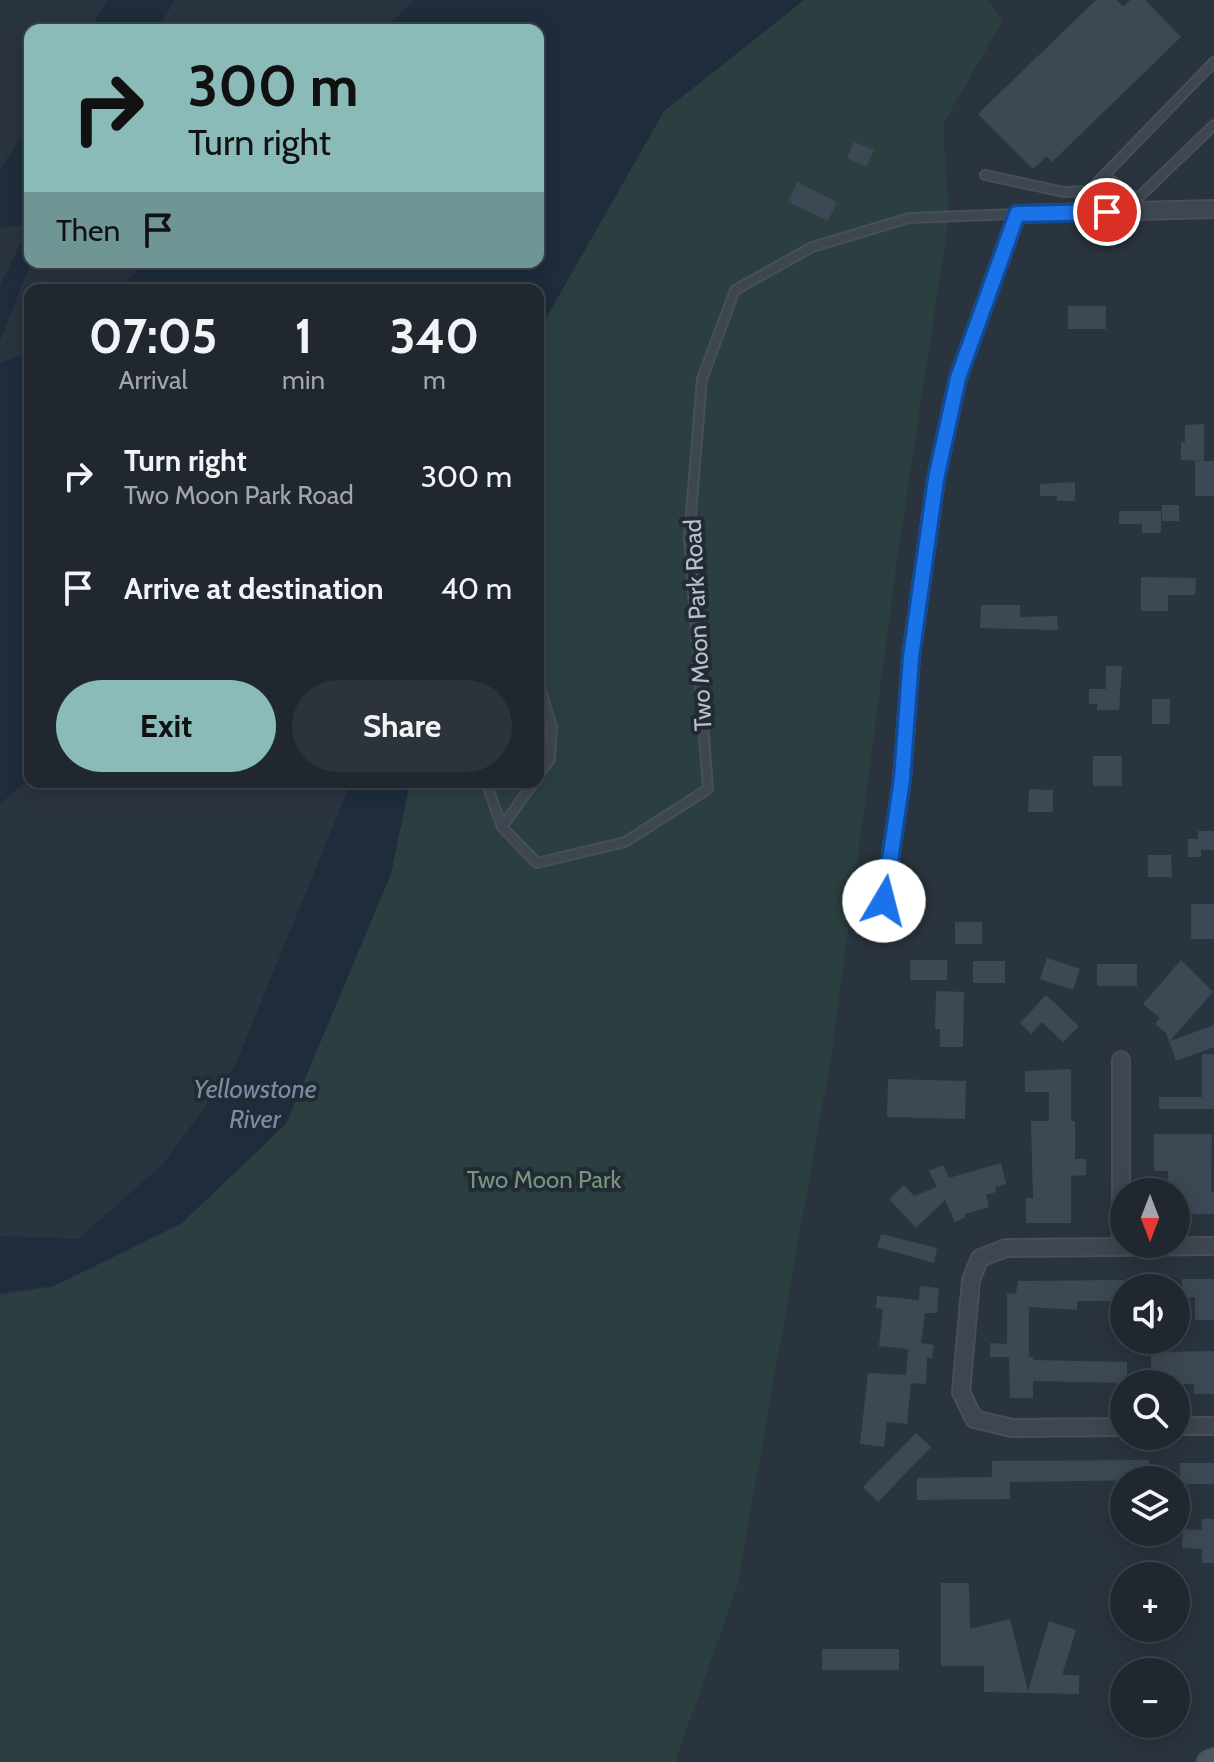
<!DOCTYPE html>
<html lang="en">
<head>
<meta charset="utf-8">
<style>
	body { margin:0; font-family:Cabin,sans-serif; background:#2d333b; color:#f1f3f6; height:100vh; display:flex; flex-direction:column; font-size:30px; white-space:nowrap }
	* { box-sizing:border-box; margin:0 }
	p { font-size:26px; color:#a2a5aa }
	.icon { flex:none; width:44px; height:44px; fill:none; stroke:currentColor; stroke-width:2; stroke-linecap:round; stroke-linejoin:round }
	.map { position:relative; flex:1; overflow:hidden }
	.details { position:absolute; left:24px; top:284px; width:520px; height:504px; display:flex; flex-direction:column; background:#20272f; border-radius:16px; box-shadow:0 4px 20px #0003,0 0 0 2px #3d444b }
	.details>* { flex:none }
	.guide { position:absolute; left:24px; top:24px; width:520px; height:244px; border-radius:16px; box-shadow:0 4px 20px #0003,0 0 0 2px #3d444b; background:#8bbbb9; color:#111; overflow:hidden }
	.needle { width:52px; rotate:180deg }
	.controls { position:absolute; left:1110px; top:1178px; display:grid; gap:16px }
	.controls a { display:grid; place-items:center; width:80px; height:80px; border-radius:50%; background:#20272f; box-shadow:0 4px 20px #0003,0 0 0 2px #3d444b; font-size:40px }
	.pin { position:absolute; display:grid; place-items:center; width:68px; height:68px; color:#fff; margin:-34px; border:4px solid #fff; border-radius:50%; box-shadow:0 2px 8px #0007 }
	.me { position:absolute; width:88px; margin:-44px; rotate:8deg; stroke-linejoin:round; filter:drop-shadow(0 0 6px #0008) }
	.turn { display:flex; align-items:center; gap:28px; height:168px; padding:0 32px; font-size:36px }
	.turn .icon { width:104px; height:104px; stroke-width:2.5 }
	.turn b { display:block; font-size:56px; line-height:68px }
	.then { display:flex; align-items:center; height:76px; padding:0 32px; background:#0003; gap:16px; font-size:30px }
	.eta { display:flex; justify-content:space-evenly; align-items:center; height:136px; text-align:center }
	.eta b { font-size:48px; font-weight:700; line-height:56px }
	.action { display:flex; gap:16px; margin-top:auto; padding:16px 32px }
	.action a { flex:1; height:92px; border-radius:48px; background:#8bbbb9; color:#111; font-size:32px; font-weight:700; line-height:92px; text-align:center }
	.action a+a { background:#2d333b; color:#f1f3f6 }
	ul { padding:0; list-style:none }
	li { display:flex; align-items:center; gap:24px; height:112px; padding:0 32px }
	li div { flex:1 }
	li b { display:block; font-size:30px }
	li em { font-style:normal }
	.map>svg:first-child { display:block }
</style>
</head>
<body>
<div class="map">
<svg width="1214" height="1762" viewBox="0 0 1214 1762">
	<rect width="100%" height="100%" fill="#2a343f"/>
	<path fill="#2c3f40" d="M804,0h183l16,20 -60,104 6,93 -51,336 -66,498 -95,536 -62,175h-675v-466l54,-10 128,-63 209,-349 19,-92h128v-450l126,-221z"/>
	<path fill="#1e2c3c" d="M108,0h67l-18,30h-68z
		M414,0h390l-140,111 -126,221v-42h-421l29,-28h392v-232h-155z
		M30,123v101l-30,4v-58z
		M30,225l1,37 -31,79v-56z
		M30,352v426l-30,26v-441z
		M351,782h59l-19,92 -105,250 -104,99 -128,63 -54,7v-57l78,3 84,-74 72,-97z"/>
	<path fill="#3c4854" d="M1096,0h21l6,7 7,-7h15l36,37 -129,125 -5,-6 -14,13 -55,-55z
		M854,142l20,8 -8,17 -19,-9z
		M797,182l40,20 -9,19 -40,-19z
		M1068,306h38v23h-38z
		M1204,424v37l-23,-1v-18h4v-17z
		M1195,461h19v35h-19z
		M1075,482v19h-18v-5h-17v-12z
		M1162,505h17v16h-17z
		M1119,511h42v22h-19v-9h-23z
		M1141,577l55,1 -1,17h-27v16h-27z
		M981,605h39v12l37,-1 1,14 -78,-2z
		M1106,666h16l-3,44h-22v-6h-8v-15h17z
		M1152,699h18v25h-18z
		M1093,756h29v30h-29z
		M1029,789l24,1v22h-25z
		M1198,831h16v19h-13v7h-13v-18h10z
		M1148,855h23l1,22h-24z
		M1191,904h23v35h-23z
		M955,922h27v22h-27z
		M1047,958l33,11 -7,21 -33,-11z
		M910,960h37v20h-37z
		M1181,960l32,32 -43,49 44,-16v22l-38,14 -10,-28 -11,-9 5,-6 -17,-14z
		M973,961h32v22h-32z
		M1097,964h40v22h-40z
		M936,991l28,1 -1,55h-23v-18h-5z
		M1046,995l33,31 -16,16 -21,-20 -11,12 -11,-11z
		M1202,1054h12v55h-55v-12h43z
		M1071,1069v52h4v38h11v16l-15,1v47h-45v-25h7l-2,-77h18v-29h-24v-21z
		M888,1079l78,2 -1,38 -78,-2z
		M1154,1134h58l-1,58h3v22h-38v-22h-8v-21h-14z
		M1001,1163l5,21 -11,3 1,5 -10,3 3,12 -24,7 1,3 -11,5 -10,-22 -29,28 -27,-29 15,-14 10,11 23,-9 -8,-16 14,-6 6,13z
		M881,1234l56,14 -3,15 -57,-16z
		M1182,1279h32v41h-19v-23h-13z
		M1124,1280v21h-47v9l-48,-3v50h4v3l94,2v21l-94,-2v17h-23l-1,-41h-19v-14l17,1v-51l9,1 2,-13z
		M920,1286l19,2 -2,25h-12l-4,30 13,2 -2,13h-5l-1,26 -15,-1 -4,41 -20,-2 -3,25 -24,-3 8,-71 38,2 2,-26 -29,-3 4,-37 -7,-1 1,-12 42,4z
		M1214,1351v43h-20v-10h-43v-32z
		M916,1433l15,14 -53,55 -15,-15z
		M1149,1460v20l-139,2v17l-93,1v-22l75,-1v-16z
		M1180,1463h34v21h-34z
		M1202,1519h12v44h-12v-14l-20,-1 1,-19 19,1z
		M941,1583h28l1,46 40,-10 18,72 21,-70 27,9 -14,45h17v19l-95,-2v-26h-43z
		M822,1649h77v21h-77z"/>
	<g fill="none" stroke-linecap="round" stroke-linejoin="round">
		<g stroke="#474f59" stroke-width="12">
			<path id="lane" d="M985,175l79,17 25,-1 125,-129
				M1105,176l32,23
				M1137,211v-12l77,-74
				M538,681l14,46 -2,32 -12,17
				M486,782l16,45 35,36 88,-21 83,-53 -19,-251 13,-159 33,-89 77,-43 97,-29 107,-4
				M502,827l32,-45"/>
		</g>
		<g stroke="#474f59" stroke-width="20">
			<path id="street" d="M884,901l18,-122 9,-122 25,-178 22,-101 59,-164 197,-5
				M1121,1060v186
				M1176,1426h38
				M1124,1427l-112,1 -38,-9 -13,-27 10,-112 9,-22 26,-10 208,-2"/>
		</g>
		<g stroke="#474f59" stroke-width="26">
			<path id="secondary" d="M1209,1762l5,-2"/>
		</g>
		<use href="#lane" stroke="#3e464f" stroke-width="8"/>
		<use href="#street" stroke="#3e464f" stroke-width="16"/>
		<use href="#secondary" stroke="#4c5562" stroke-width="22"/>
	</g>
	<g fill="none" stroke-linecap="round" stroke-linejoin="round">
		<g stroke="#114b97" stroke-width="20">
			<path id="route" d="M884,901l18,-122 9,-122 25,-178 22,-101 59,-164 90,-2"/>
		</g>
		<use href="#route" stroke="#1a73e8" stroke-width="14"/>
	</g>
	<g text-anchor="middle" stroke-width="8" stroke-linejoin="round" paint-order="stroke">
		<g font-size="24" fill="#bac1ca" stroke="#222b35">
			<text transform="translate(698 625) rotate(-93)" y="8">Two Moon Park Road</text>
		</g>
		<g font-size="24" fill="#74977b" stroke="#222b35">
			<text x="544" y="1188">Two Moon Park</text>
		</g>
		<g font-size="26" font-style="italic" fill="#788da4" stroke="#222b35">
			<text x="255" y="1098">Yellowstone<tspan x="255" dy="30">River</tspan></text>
		</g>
	</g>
</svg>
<div class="controls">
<a><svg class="needle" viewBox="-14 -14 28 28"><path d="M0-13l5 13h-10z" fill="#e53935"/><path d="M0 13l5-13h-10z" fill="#a2a5aa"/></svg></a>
<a><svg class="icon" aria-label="sound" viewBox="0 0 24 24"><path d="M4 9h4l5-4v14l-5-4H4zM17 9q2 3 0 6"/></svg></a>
<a><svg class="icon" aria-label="search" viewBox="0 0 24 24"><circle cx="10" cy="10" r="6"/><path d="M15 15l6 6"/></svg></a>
<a><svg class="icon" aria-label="layers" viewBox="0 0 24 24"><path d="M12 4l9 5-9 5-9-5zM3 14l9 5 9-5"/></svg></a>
<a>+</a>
<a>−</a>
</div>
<div class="pin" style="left:1107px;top:212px;background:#d93025"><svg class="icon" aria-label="arrive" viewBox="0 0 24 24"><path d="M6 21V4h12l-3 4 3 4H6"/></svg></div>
<svg class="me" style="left:884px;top:901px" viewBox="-20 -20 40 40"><circle r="19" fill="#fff"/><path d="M0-13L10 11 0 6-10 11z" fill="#1a73e8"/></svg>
<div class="guide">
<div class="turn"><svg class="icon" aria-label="right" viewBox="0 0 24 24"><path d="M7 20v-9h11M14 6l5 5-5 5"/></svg><div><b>300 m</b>Turn right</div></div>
<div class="then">Then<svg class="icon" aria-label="arrive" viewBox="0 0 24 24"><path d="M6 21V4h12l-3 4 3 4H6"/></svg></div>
</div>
<section class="details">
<div class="eta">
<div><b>07:05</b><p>Arrival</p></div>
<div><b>1</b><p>min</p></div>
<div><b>340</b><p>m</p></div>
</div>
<ul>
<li><svg class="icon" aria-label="right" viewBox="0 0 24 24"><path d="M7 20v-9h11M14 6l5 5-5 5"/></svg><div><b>Turn right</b><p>Two Moon Park Road</p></div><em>300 m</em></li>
<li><svg class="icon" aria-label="arrive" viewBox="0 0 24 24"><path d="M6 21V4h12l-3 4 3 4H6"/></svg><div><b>Arrive at destination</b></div><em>40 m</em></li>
</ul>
<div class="action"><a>Exit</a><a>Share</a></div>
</section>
</div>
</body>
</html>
